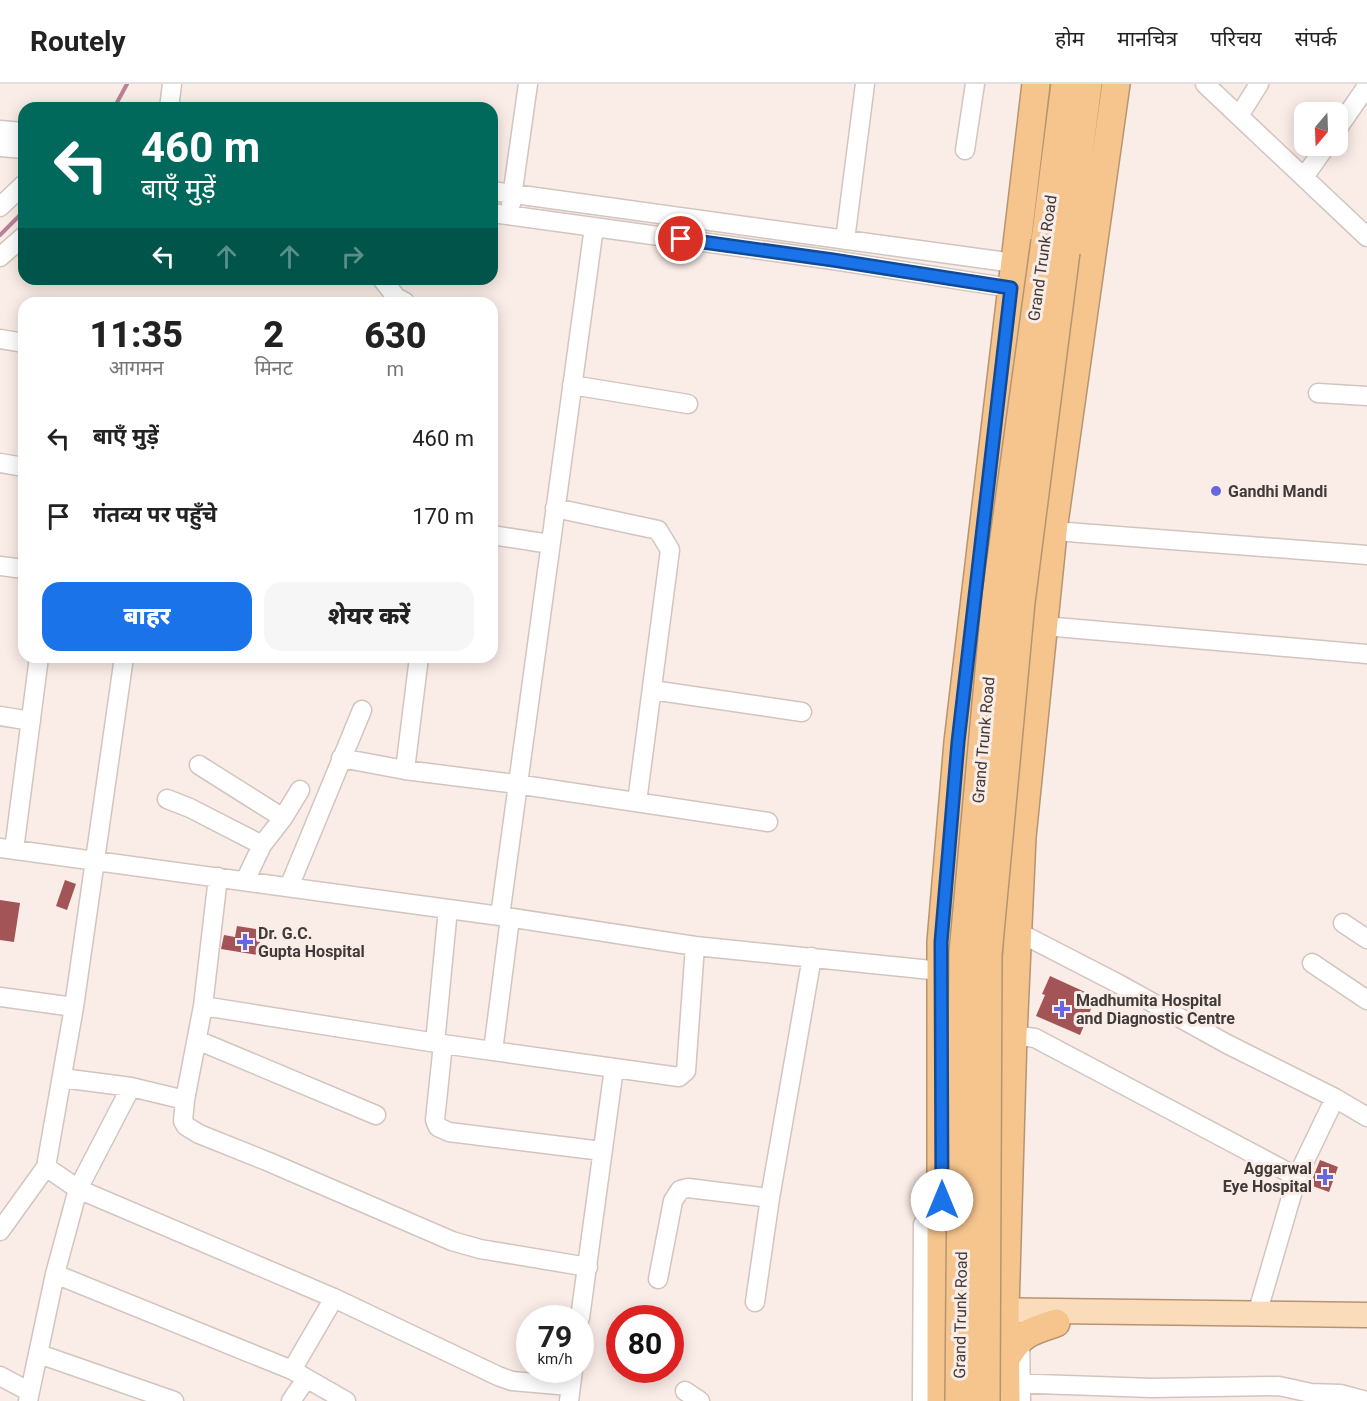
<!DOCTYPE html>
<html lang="hi">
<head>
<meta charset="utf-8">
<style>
	body { margin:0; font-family:Roboto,"Noto Sans Devanagari",sans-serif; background:#f6f6f6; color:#222; height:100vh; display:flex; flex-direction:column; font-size:22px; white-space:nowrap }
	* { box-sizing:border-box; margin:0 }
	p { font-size:20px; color:#767676 }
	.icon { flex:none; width:33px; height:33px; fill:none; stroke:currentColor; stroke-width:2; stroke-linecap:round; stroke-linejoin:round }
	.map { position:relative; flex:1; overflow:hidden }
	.details { position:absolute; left:18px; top:213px; width:480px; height:366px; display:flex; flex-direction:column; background:#fff; border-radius:18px; box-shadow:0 3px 15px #0003 }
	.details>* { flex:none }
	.guide { position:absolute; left:18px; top:18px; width:480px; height:183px; border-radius:18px; box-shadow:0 3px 15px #0003; background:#00695c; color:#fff; overflow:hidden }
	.needle { width:39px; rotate:199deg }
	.controls { position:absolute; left:1294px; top:18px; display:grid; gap:12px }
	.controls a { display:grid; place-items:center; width:54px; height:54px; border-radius:12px; background:#fff; box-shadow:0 3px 15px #0003; font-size:30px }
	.speed { position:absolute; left:516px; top:1221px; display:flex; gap:12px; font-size:30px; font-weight:700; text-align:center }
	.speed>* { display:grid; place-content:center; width:78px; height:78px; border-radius:50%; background:#fff; box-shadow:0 3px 15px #0003; line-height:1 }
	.speed small { font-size:15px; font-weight:400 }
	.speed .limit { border:9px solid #d22; background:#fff; color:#111 }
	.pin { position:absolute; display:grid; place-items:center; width:51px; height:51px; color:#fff; margin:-26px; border:3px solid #fff; border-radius:50%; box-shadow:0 2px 6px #0007 }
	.me { position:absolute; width:66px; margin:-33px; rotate:0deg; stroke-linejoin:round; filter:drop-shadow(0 0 4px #0008) }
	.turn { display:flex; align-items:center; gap:21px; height:126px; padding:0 24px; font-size:27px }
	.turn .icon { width:78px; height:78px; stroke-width:2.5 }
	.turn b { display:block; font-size:42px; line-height:51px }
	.lanes { display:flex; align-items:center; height:57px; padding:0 24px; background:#0003; justify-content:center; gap:30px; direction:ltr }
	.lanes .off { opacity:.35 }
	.eta { display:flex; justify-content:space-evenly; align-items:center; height:102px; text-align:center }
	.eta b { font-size:36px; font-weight:800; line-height:42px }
	.button { display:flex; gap:12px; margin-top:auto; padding:12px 24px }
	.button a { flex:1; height:69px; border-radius:18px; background:#1a73e8; color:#fff; font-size:24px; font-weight:800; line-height:69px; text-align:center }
	.button a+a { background:#f6f6f6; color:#222 }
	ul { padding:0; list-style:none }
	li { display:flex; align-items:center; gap:18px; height:78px; padding:0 24px }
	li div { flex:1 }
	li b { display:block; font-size:22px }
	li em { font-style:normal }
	header { display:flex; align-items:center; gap:36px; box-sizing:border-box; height:84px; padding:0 30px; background:#fff; border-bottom:2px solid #e0e0e0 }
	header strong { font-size:28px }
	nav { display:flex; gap:33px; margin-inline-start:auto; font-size:21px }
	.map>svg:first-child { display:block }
</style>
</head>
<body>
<header>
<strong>Routely</strong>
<nav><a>होम</a><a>मानचित्र</a><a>परिचय</a><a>संपर्क</a></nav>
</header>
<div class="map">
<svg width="1367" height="1317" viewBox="0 0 1367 1317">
	<rect width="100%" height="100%" fill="#faece7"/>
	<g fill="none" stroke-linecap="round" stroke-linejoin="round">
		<path stroke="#bb8197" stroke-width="4" d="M114,24l13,-24
			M0,151l24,-24"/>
	</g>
	<path fill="#a25456" d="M65,796l11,4 -9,26 -11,-4z
		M0,816l20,3 -6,39 -14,-2z
		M237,842l25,4 -4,25 -37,-6 3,-14 11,2z
		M1050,892l46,21 -16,38 -44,-19 9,-21 -3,-1z
		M1320,1076l18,7 -9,25 -19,-7z"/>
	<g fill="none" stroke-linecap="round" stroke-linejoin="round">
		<g stroke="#d2c5bf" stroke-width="21">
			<path id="minor" d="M1205,0l162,153
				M169,24l3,-24
				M1239,32l20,-32
				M1338,44l29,-42
				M0,46l24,2
				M0,63l24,2
				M965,66l10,-66
				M1304,93l22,-31
				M492,107l522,72
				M511,120l17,-120
				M0,123l24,-23
				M492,129l341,47 178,28
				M845,156l20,-156
				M0,173l24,-21
				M382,195l14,18 9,5
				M0,255l24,4
				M572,301l116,19
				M1318,309l49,3
				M0,379l24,4
				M555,424l103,22 12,20 -33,252
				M1054,447l313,24
				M492,451l58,9
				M0,482l24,3
				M1044,542l323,28
				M652,606l150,22
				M0,632l31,5
				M341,674l64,12 111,14 252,38
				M199,681l84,53
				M405,686l14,-113
				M167,715l23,9 72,37
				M0,764l500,68 195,30 246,25
				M14,766l25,-193
				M218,793l-15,129 -18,94 -2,21 3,5 13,8 70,28 183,79 28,8 108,18
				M245,797l17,-36 21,-27 17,-28
				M289,803l73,-177
				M500,832l94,-689
				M1343,839l24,16
				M1018,848l99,51 110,61 108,54 32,19
				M1312,879l55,37
				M0,913l74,10
				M203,922l240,38 236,33 7,-6 9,-125
				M1013,951l22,3 262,139
				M197,956l179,75
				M435,959l13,-134
				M443,960l-8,76 3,7 11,5 153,19
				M493,967l17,-133
				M62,994l69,9 54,13
				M46,1083l32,22 256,109 164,78 14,5 58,5
				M0,1147l46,-64 28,-160 50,-350
				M55,1190l237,96 54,31
				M658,1195l15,-78 7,-11 8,-2 82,10
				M755,1218l15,-104 42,-241
				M1257,1230l40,-137 38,-79
				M580,1234l34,-250
				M1020,1253l1,64
				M39,1270l135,47
				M292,1286l42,-72
				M0,1292l30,16
				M1007,1299l145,5 127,-2 32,7 29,1 27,7
				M685,1307l15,10
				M28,1317l27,-127 23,-85 53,-102
				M291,1317l15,-22
				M569,1317l4,-31
				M922,1317l1,-177 19,-24"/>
		</g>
		<g stroke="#b69470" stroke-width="27">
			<path id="major" d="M986,1226l381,5"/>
		</g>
		<g stroke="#b69470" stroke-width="30">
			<path id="highway" d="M1045,157l20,-157
				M1066,168l22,-168
				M1007,1273c13,-23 24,-26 49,-34
				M941,1317v-459l17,-200 78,-658
				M1006,1317l-1,-91 8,-275 9,-198 32,-314 62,-439"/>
		</g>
		<use href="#minor" stroke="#fff" stroke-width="18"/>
		<use href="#major" stroke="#fadcbb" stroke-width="24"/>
		<use href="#highway" stroke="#f6c58e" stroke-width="27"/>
		<g stroke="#b69470" stroke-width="30" stroke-linecap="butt">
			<path id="highway-bridge" d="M959,1317l4,-448 33,-357 49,-355
				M986,1317l2,-447 33,-352 45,-350"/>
		</g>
		<use href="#highway-bridge" stroke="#f6c58e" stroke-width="27"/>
	</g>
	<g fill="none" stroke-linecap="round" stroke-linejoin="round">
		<g stroke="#114b97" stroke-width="15">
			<path id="route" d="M681,155l152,21 178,28 -53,454 -17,200 1,258"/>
		</g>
		<use href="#route" stroke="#1a73e8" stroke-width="10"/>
	</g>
	<g fill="#6667e0" stroke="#faece7" stroke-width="2">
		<circle cx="1216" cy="407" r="6"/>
		<path d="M242 849h6v6h6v6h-6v6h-6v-6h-6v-6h6z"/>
		<path d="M1059 916h6v6h6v6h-6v6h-6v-6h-6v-6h6z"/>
		<path d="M1322 1084h6v6h6v6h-6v6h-6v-6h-6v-6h6z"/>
	</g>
	<g text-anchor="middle" stroke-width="6" stroke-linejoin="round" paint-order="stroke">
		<g font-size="16" fill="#403a38" stroke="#faece7">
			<text transform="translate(1042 174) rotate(-82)" y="6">Grand Trunk Road</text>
			<text transform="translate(983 656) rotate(-85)" y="6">Grand Trunk Road</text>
			<text transform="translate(960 1231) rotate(-89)" y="6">Grand Trunk Road</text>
		</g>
		<g font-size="16" font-weight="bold" fill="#403a38" stroke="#faece7" text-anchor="start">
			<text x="1228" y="413">Gandhi Mandi</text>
			<text x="258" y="855">Dr. G.C.<tspan x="258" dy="18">Gupta Hospital</tspan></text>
			<text x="1076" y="922">Madhumita Hospital<tspan x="1076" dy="18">and Diagnostic Centre</tspan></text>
			<text x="1312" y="1090" text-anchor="end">Aggarwal<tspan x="1312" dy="18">Eye Hospital</tspan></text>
		</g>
	</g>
</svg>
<div class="controls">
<a><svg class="needle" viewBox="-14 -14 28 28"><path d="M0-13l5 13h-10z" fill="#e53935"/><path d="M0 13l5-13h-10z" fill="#767676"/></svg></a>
</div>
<div class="speed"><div>79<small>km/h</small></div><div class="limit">80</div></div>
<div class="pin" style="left:681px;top:155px;background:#d93025"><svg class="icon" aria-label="arrive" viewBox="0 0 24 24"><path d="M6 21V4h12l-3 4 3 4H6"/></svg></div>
<svg class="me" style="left:942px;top:1116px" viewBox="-20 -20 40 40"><circle r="19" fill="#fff"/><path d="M0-13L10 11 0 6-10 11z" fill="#1a73e8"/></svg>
<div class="guide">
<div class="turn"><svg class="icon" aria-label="left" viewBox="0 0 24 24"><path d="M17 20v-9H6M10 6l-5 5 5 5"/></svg><div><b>460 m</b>बाएँ मुड़ें</div></div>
<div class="lanes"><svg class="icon" aria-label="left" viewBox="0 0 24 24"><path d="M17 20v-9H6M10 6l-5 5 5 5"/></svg><svg class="icon off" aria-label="ahead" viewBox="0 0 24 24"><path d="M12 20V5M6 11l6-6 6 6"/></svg><svg class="icon off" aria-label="ahead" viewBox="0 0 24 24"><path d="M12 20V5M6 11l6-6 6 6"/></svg><svg class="icon off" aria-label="right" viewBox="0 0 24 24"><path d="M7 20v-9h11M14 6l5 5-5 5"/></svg></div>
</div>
<section class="details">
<div class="eta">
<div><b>11:35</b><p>आगमन</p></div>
<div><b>2</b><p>मिनट</p></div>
<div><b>630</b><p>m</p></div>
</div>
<ul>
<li><svg class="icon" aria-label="left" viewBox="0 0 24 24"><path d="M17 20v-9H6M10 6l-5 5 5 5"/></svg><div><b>बाएँ मुड़ें</b></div><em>460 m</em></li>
<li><svg class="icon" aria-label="arrive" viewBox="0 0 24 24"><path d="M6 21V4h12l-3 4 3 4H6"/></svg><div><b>गंतव्य पर पहुँचे</b></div><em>170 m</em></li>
</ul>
<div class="button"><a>बाहर</a><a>शेयर करें</a></div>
</section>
</div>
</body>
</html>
